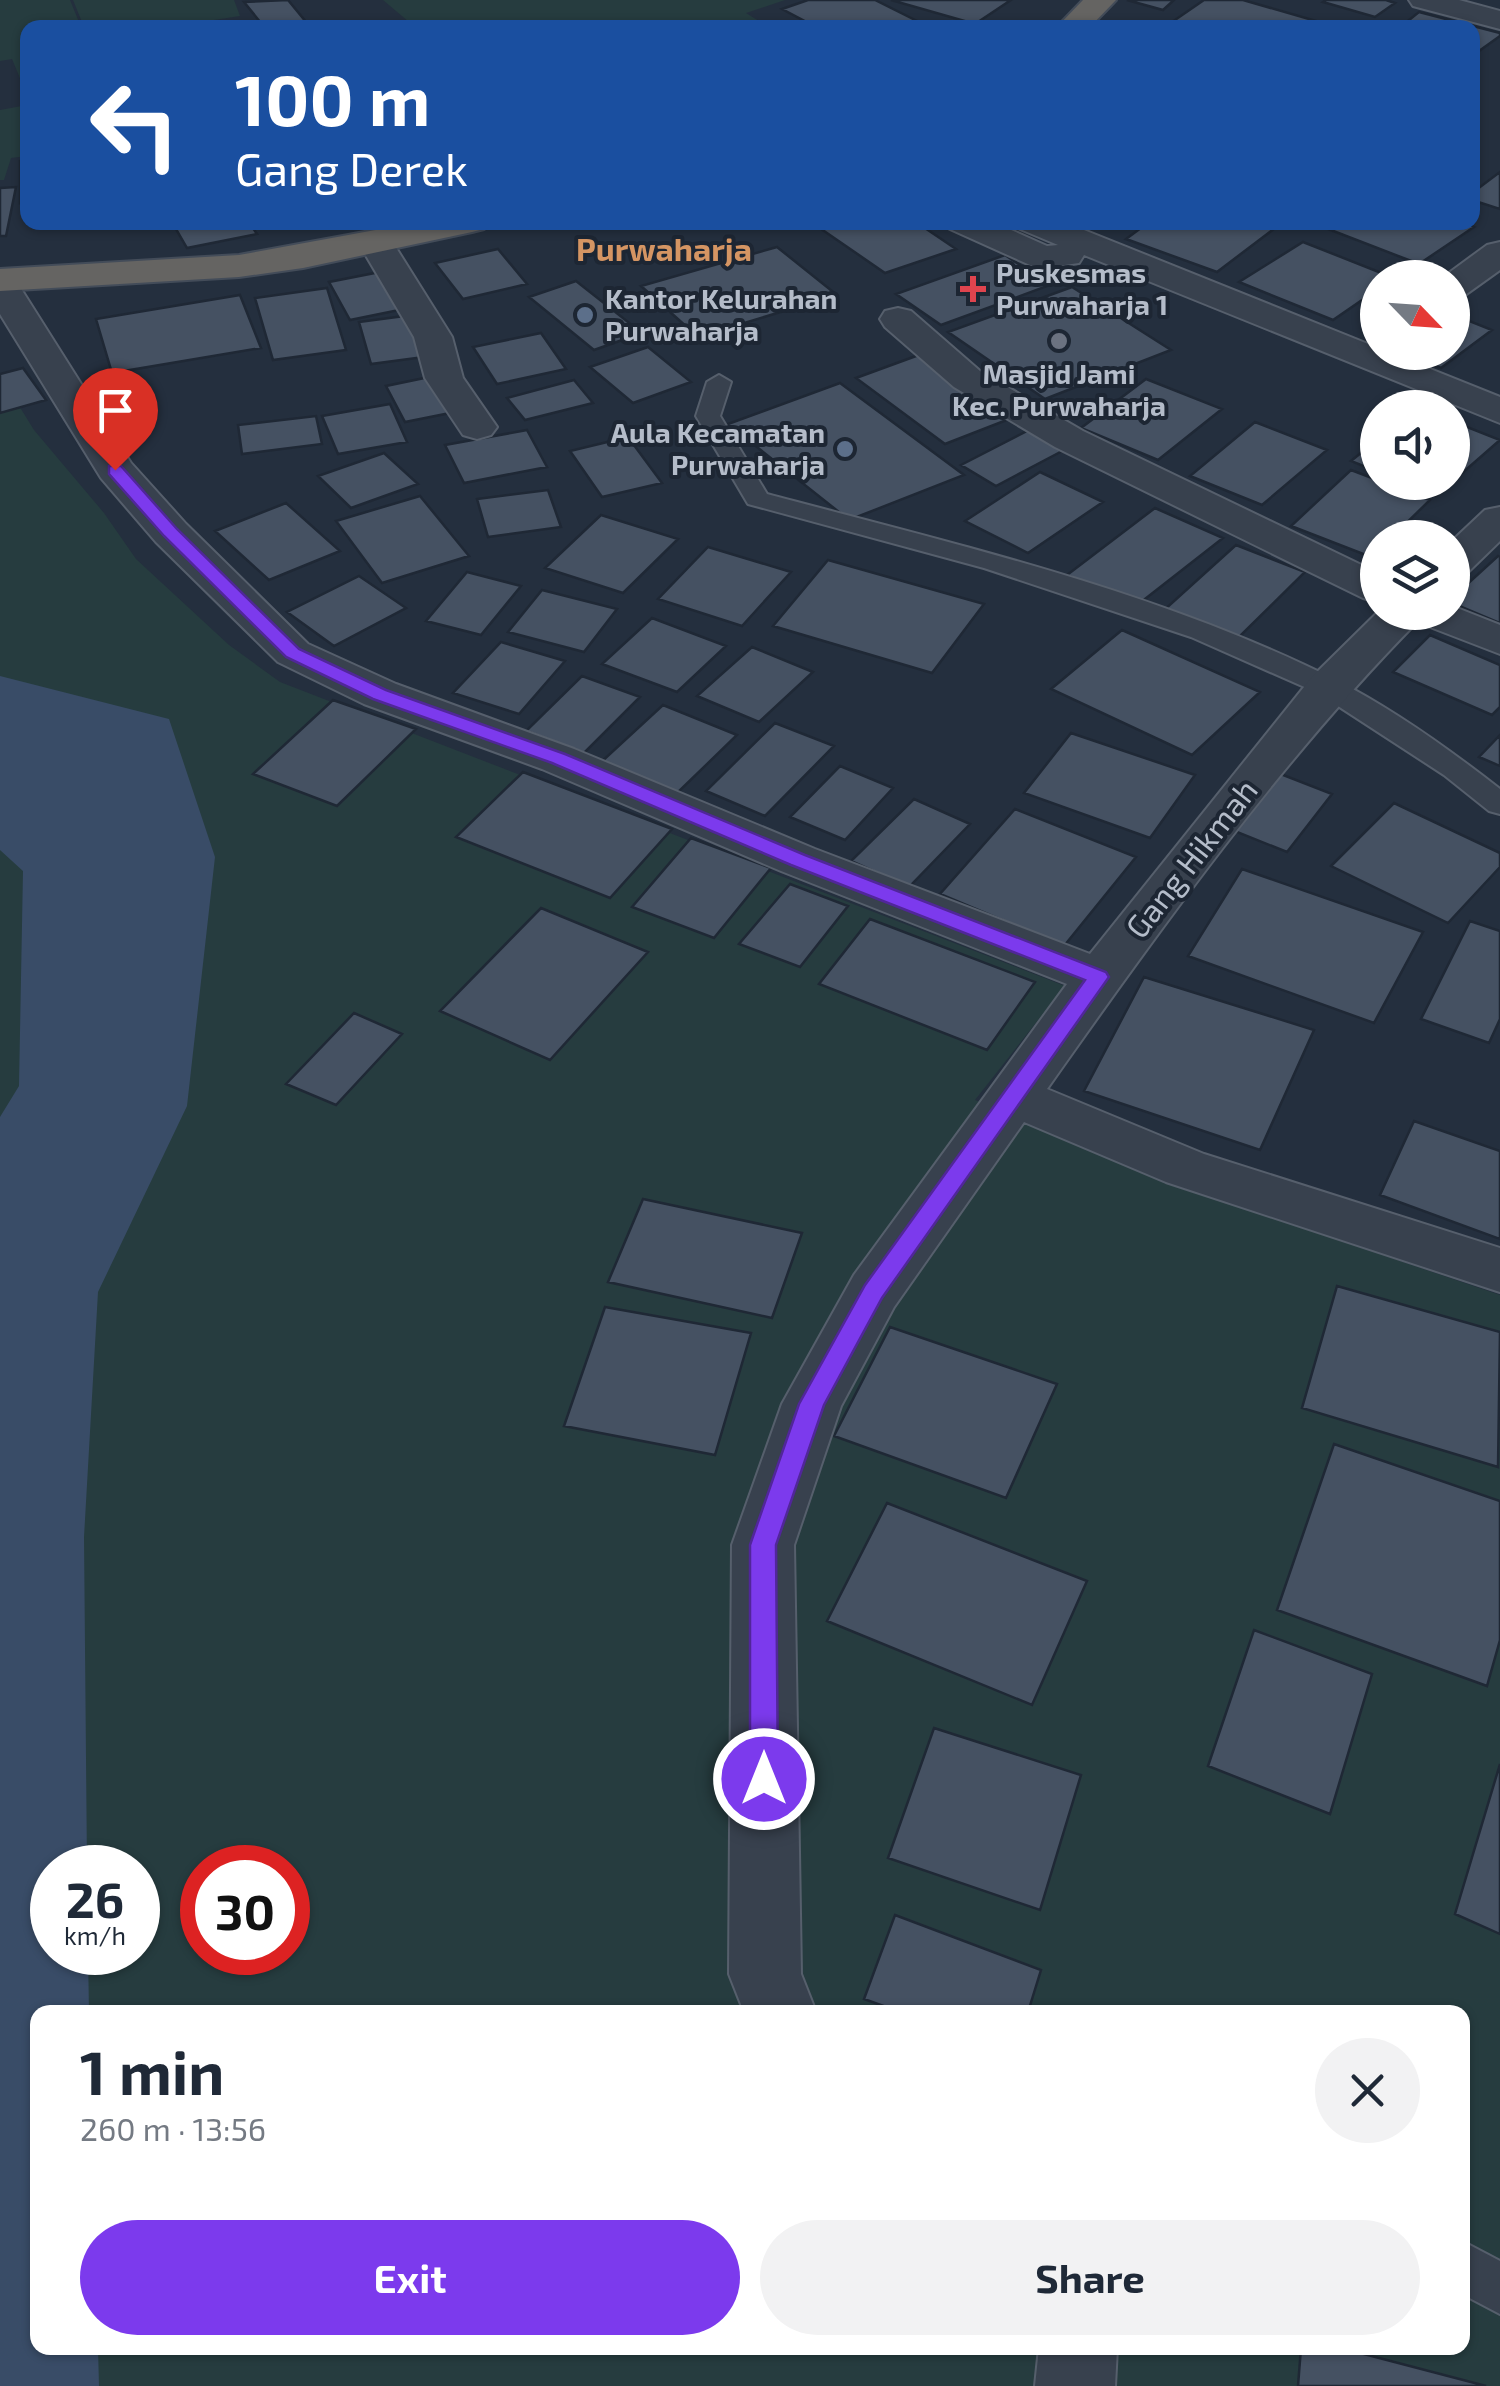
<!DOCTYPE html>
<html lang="en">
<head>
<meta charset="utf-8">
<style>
	body { margin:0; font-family:"Exo 2",sans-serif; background:#f2f2f3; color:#1f2937; height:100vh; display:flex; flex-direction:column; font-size:38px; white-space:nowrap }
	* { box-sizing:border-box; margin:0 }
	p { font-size:32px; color:#747a83 }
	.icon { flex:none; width:55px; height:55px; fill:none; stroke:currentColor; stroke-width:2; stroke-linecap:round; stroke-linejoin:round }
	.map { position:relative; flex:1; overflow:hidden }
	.panel { position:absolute; left:30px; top:2005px; width:1440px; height:350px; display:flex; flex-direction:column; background:#fff; border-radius:20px; box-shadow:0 2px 8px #0004 }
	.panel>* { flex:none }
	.hud { position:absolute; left:20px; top:20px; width:1460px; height:210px; border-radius:20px; box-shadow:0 2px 8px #0004; background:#1a4fa0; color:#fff; overflow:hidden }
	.needle { width:65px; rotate:115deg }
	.tools { position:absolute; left:1360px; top:260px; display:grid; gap:20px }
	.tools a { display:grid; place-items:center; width:110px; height:110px; border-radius:50%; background:#fff; box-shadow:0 2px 8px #0004; font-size:50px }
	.speed { position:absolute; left:30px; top:1845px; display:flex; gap:20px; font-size:50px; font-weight:700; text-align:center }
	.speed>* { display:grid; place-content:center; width:130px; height:130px; border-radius:50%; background:#fff; box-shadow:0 2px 8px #0004; line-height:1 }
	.speed small { font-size:25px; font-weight:400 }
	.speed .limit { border:15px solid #d22; background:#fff; color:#111 }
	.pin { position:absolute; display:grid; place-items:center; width:85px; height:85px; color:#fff; margin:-102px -42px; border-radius:50% 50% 50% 0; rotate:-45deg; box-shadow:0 0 10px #0007 }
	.pin .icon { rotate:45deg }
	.me { position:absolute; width:110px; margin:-55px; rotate:0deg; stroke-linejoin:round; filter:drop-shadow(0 0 8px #0008) }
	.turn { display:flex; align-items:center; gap:35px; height:210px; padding:0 50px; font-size:45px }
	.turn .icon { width:130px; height:130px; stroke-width:2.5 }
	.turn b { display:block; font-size:70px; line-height:85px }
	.round { display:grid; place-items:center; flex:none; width:105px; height:105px; border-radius:52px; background:#f2f2f3 }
	.headline { display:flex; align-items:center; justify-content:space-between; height:170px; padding:0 50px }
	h1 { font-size:60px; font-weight:700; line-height:75px }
	.button { display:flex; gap:20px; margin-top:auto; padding:20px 50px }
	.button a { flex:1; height:115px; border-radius:60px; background:#7c3aed; color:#fff; font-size:40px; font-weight:700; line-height:115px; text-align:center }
	.button a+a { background:#f2f2f3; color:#1f2937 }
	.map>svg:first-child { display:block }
</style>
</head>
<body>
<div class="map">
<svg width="1500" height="2386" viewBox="0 0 1500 2386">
	<rect width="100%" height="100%" fill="#242f3e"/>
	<path fill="#263c3f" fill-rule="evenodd" d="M0,0h70l11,27 -53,1 -1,67 -15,-36 -12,2z
		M73,0h161l6,16 -71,11h-85z
		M383,0h402l-39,13 24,15 -355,-1z
		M27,105v51l-16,2 -7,22h-4v-70z
		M0,375l34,55 70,83 32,46 93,86 51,37 785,304 -90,114 216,90 309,105v1091h-1500zM52,1868h86v84h-86zM202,1868h86v84h-86zM38,2012h1424v336h-1424z"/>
	<path fill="#394c67" d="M0,676l169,43 46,138 -28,249 -89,186 -14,245 3,330 -35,1v84l36,1 1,59h-51v336h60l1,38h-99v-1269l19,-31 4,-215 -23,-21z"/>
	<path fill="#455162" stroke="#1f2835" stroke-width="2.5" d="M288,0l23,28h-46l-21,-26z
		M808,0h67l46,23 -13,5h-90l-36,-19z
		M891,0h120l-36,24z
		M1127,0h47l-11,10z
		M1204,0h39l80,23 -7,5h-126l-18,-6z
		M1326,0h60l9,3 -20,14 -52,-15z
		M1419,12l81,21v3l-28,20v-28h-73z
		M28,160v42l-8,1v-42z
		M1500,172v37l-28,-9v-7z
		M16,187l-10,49h-6v-48z
		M172,222h77l8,12 -70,14z
		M811,222h105l40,27 -71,24z
		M1149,222h123l7,3 -62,47 -91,-33z
		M1310,222h152l12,5 -55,37z
		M1303,242l91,36h-16v11l-45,31 -94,-38z
		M777,247l60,48 -139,42 -57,-51z
		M498,249l29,35 -64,15 -28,-36z
		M1005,255l45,30 -109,40 -45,-31z
		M385,271l24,37 -59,12 -21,-38z
		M576,281l66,52 -48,17 -65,-53z
		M1072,287l99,63 -126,49 -97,-67z
		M327,288l19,62 -73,10 -18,-62z
		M240,295l21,53 -149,25 -16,-54z
		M1452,314l40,16 -51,38 -40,-16h51z
		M412,315l12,42 -53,7 -12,-42z
		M541,333l25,36 -69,15 -24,-37z
		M648,347l43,35 -58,21 -43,-36z
		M927,352l90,64 -72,28 -89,-66z
		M23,368l23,32 -46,13v-39z
		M434,376l21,36 -50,10 -19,-36z
		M1146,379l76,30 -64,51 -77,-32z
		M574,380l19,23 -68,17 -18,-22z
		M840,383l124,92 -115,45 -121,-96z
		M390,404l17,38 -69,12 -16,-38z
		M316,416l6,28 -80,10 -4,-29z
		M1452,421l48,19 -48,42z
		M1255,422l72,28 -65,55 -72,-29z
		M1031,429l35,20 -70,37 -35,-21z
		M527,430l20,37 -83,16 -19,-38z
		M628,437l34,46 -60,14 -32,-46z
		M1378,439v33l-27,-11z
		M384,453l34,31 -67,24 -33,-32z
		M1351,470l79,30 -39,38h-13v13l-7,6 -80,-31z
		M1040,472l63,30 -75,51 -63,-32z
		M1403,482h49l-16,14z
		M548,490l13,37 -73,10 -11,-38z
		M420,496l49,60 -87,27 -46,-62z
		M286,503l54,48 -71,29 -54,-49z
		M1155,508l68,30 -87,68 -69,-31z
		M601,515l77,24 -55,54 -78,-25z
		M1236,545l69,27 -70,69 -72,-30z
		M708,547l83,25 -49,54 -84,-27z
		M1498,556l2,1v66l-48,-20v-5z
		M828,560l156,44 -52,69 -159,-47z
		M467,572l54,14 -40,49 -55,-14z
		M359,576l47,32 -72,38 -47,-34z
		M542,590l75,19 -33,43 -76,-20z
		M652,618l74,28 -49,46 -75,-28z
		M1122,630l138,62 -68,63 -141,-66z
		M1430,635l70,30v42l-8,8 -99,-43z
		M501,642l64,19 -46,53 -66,-21z
		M752,647l61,25 -54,50 -62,-26z
		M582,676l58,21 -56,56 -58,-22z
		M333,700l83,29 -79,77 -84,-32z
		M663,705l74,30 -64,62 -75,-32z
		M775,723l59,23 -69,70 -59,-25z
		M1071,733l124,42 -45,63 -126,-45z
		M1500,735v31l-21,-9z
		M840,766l53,22 -48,52 -55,-23z
		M1273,771l59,23 -45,58 -60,-24z
		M523,772l149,57 -62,69 -154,-61z
		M914,799l56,25 -61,63 -58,-26z
		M1394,803l106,50v14l-52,56 -117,-57z
		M1015,809l121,48 -72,89 -124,-52z
		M691,838l80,30 -57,70 -82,-31z
		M1242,869l181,63 -49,91 -186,-67z
		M790,884l58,22 -48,61 -61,-23z
		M541,908l107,44 -98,108 -110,-49z
		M870,919l165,63 -48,68 -168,-66z
		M1470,921l30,10v88l-11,24 -68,-24z
		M1144,977l170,53 -54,120 -176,-59z
		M354,1013l48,21 -66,71 -50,-21z
		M1414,1121l86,30v88l-120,-44z
		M643,1199l159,34 -30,85 -164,-36z
		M1337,1286l163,46 -2,135 -196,-59z
		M605,1307l146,26 -36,122 -151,-29z
		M890,1327l167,57 -51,114 -172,-62z
		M1334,1444l166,57v139l-13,46 -210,-76z
		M887,1503l200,78 -55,124 -205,-84z
		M1254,1630l118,44 -42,140 -122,-48z
		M934,1728l147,47 -41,135 -152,-52z
		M1500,1764v170l-45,-20z
		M895,1915l146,55 -13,42h-128l-36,-13z
		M1301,2348h40l145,38h-188z"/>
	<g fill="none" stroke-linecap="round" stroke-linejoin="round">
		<g stroke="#565f6c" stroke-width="4">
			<path id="service" d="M719,375l12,7 -11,34 47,78c191,51 391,97 569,186 57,29 114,70 164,109v25l-11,-3 -45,-36 -126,-82 -127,-56 -207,-69 -236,-64 -52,-88 11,-34z
				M1462,2241l38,20v53l-38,-20z"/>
		</g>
		<g stroke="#565f6c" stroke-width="4">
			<path id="minor" d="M1409,0h50l41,11v18l-87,-23z
				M945,222h48l54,24 11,-1 -38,-16 -5,-7h49l314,126v4h10l112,45v26l-416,-168 -5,8 -36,5 -13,-3 -80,-36z
				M376,231l12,4 64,102 11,41 34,49 -6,8 -14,4 -14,-4 -38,-57 -11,-41 -56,-95 6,-7z
				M1500,242v28l-35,25 -13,3v-20h-10l45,-33z
				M0,273l13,3 5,8 113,179 55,61 122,120 88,40 178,65 241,100 275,105 222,-277 66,-65h74v-6l48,19v29l-83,-32c-136,138 -258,308 -370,467l157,65 296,94v44l-334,-110 -142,-60 -130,185 -53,99 -47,139 7,429 15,38h-72l-15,-38 3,-429 50,-141 72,-129 213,-291 -286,-113 -239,-102 -178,-65 -86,-42 -122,-120 -55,-64 -101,-164z
				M898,308l13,3 69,60 103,60 295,142v29l-15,-4 -308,-151 -101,-60 -69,-60 -5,-8 5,-8z
				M1500,507v34l-33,32 -15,3v-35l33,-31z
				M1039,2348h78l-2,38h-80z"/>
		</g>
		<g stroke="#434c59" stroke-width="4">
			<path id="trunk" d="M1083,0h33l-27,28h-33z
				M419,222h70l-5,7 -12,3 -169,36 -64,9 -239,14v-22l239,-14z"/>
		</g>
		<use href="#service" fill="#38414e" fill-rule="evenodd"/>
		<use href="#minor" fill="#38414e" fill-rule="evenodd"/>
		<use href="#trunk" fill="#656462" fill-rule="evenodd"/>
	</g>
	<path fill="#7c3aed" stroke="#51269a" stroke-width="2.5" d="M109,466h12l56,63 122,120 87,41 179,64 240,101 301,117 3,5 -227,321 -58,107 -48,140 2,234 -4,9 -10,4 -10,-4 -4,-9v-234l49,-141 66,-119 220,-305 -294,-115 -239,-102 -179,-64 -87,-42 -122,-121 -55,-62z"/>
	<path fill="#e0444e" stroke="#1d2633" stroke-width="4" d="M968 274h10v10h10v10h-10v10h-10v-10h-10v-10h10z"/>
	<g fill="#5c6f8a" stroke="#1d2633" stroke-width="4">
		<circle cx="585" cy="315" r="10"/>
		<circle cx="845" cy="449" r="10"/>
	</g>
	<circle fill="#6b7280" stroke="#1d2633" stroke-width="4" cx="1059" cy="341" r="10"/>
	<g text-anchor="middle" stroke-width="8" stroke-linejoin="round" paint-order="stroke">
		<g font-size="28" font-weight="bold" fill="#b4bcc9" stroke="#1d2633" text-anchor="start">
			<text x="996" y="283">Puskesmas<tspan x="996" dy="32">Purwaharja 1</tspan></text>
			<text x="605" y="309">Kantor Kelurahan<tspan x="605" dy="32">Purwaharja</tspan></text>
			<text x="1059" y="384" text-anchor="middle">Masjid Jami<tspan x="1059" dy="32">Kec. Purwaharja</tspan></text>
			<text x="825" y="443" text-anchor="end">Aula Kecamatan<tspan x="825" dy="32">Purwaharja</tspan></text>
		</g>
		<g font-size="32" font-weight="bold" fill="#d59563" stroke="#1d2633">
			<text x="664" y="261">Purwaharja</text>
		</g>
		<g font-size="32" fill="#b4bcc9" stroke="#1d2633">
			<text transform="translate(1192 859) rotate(-52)" y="11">Gang Hikmah</text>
		</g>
	</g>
</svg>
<div class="tools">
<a><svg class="needle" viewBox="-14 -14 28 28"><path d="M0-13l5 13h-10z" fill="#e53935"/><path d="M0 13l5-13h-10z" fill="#747a83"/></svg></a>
<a><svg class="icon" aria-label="sound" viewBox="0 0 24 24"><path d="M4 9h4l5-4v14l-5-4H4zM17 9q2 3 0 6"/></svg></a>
<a><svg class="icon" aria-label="layers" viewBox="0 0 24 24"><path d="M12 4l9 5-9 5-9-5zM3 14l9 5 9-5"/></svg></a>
</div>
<div class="speed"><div>26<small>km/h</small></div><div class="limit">30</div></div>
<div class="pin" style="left:115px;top:470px;background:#d93025"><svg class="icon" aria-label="arrive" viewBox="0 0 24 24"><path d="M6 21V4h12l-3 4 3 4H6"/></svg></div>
<svg class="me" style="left:764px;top:1779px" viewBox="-20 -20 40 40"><circle r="17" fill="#7c3aed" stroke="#fff" stroke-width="3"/><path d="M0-11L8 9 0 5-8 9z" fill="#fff"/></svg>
<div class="hud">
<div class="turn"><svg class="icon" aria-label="left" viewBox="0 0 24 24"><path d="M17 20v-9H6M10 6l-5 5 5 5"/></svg><div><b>100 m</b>Gang Derek</div></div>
</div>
<section class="panel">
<div class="headline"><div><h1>1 min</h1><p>260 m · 13:56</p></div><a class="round"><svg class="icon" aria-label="close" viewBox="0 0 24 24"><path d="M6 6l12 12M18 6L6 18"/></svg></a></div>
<div class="button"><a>Exit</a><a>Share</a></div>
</section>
</div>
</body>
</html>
